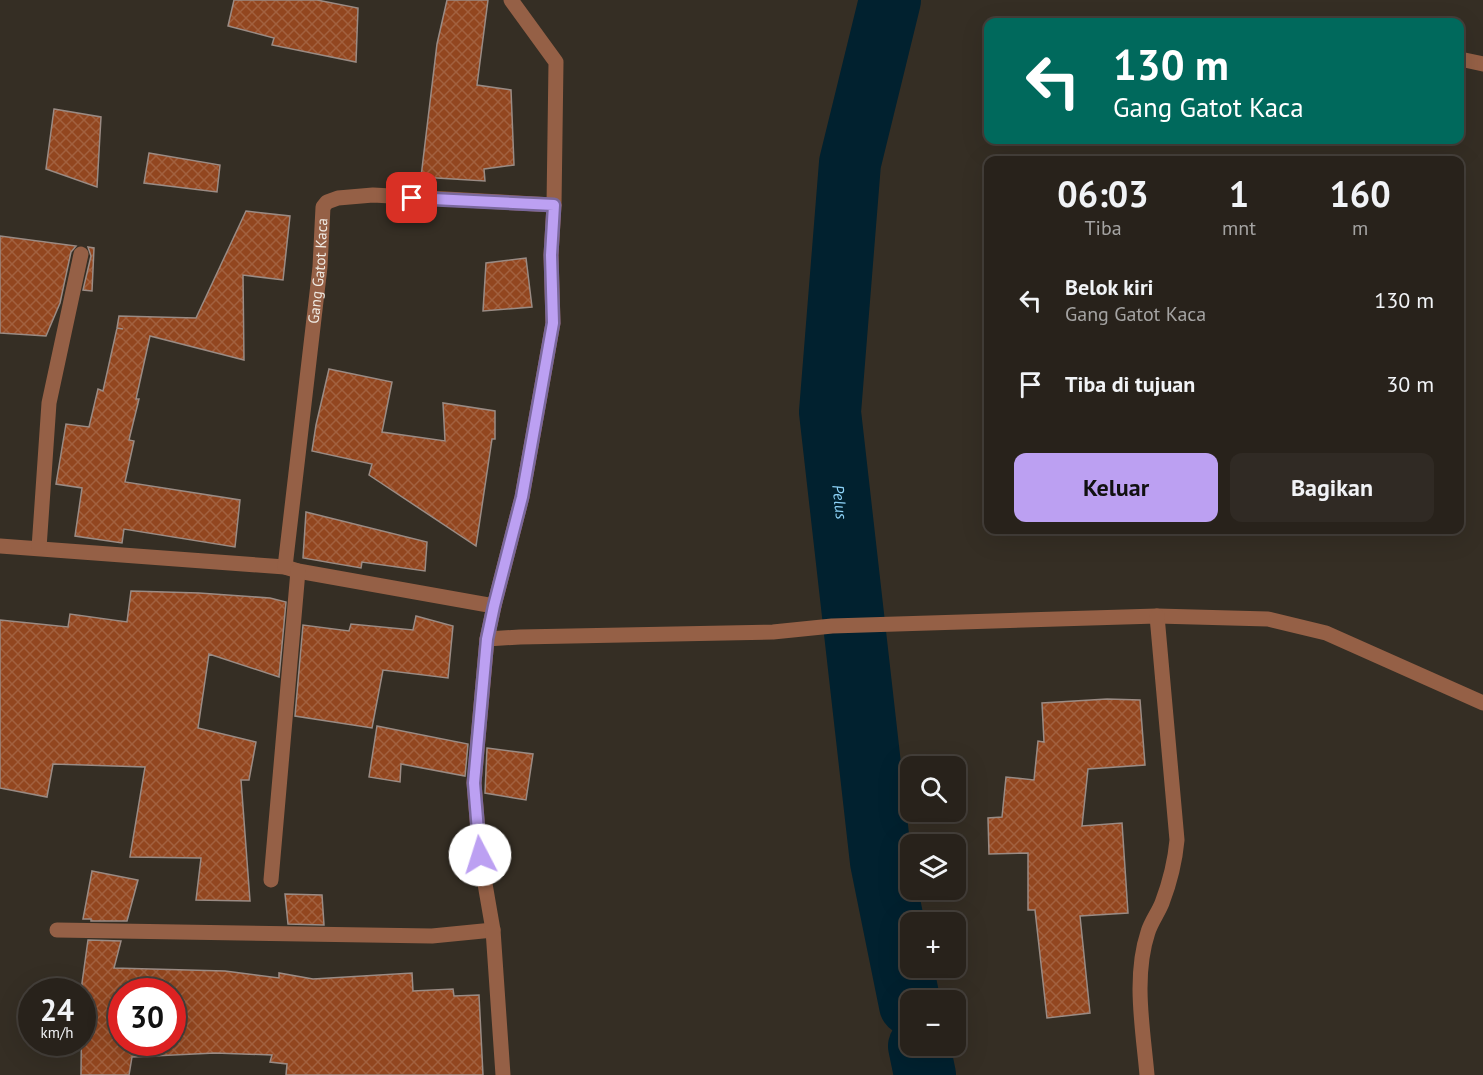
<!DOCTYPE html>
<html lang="id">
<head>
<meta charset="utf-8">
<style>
	body { margin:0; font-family:"PT Sans",sans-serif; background:#302a24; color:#f1f3f6; height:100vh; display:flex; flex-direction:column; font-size:22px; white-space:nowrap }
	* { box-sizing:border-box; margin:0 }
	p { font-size:20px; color:#a5a4a3 }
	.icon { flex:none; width:33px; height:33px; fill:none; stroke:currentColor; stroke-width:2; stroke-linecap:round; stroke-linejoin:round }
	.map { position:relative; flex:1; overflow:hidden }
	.side { position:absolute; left:984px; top:156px; width:480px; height:378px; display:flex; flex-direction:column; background:#28221b; border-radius:12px; box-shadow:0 6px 24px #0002,0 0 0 2px #443f3a }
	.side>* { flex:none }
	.guide { position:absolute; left:984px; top:18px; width:480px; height:126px; border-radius:12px; box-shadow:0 6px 24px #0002,0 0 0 2px #443f3a; background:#00695c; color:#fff; overflow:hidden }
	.buttons { position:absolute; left:900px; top:756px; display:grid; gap:12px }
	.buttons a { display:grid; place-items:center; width:66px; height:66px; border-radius:12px; background:#28221b; box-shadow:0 6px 24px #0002,0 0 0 2px #443f3a; font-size:30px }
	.speed { position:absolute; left:18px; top:978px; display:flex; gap:12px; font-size:30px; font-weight:700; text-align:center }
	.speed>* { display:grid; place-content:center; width:78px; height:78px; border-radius:50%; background:#28221b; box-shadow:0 6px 24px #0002,0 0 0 2px #443f3a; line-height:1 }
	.speed small { font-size:15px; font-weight:400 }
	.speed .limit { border:9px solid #d22; background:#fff; color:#111 }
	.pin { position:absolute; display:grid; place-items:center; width:51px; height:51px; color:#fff; margin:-26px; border-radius:12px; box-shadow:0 3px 9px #0006 }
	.me { position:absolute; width:66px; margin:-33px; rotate:355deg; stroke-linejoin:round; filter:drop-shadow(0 0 4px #0008) }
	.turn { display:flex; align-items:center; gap:21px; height:126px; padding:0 30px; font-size:27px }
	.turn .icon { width:78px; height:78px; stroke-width:2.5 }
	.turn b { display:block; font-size:42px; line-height:51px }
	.eta { display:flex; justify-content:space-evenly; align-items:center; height:102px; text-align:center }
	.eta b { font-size:36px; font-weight:700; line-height:42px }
	.cta { display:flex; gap:12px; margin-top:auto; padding:12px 30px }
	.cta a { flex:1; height:69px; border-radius:12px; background:#bca0f2; color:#111; font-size:24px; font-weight:700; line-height:69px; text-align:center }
	.cta a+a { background:#302a24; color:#f1f3f6 }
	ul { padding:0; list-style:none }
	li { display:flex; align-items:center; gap:18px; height:84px; padding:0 30px }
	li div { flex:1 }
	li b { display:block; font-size:22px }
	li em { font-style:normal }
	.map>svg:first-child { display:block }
</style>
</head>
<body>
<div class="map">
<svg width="1483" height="1075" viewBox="0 0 1483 1075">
	<defs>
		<pattern id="building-cross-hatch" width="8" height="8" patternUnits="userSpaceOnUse" patternTransform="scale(1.5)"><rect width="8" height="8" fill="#92461f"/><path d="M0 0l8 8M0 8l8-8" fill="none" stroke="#a2613f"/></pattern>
	</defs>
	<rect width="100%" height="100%" fill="#352e24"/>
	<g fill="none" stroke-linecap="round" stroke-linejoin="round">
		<g stroke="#01212f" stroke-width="62">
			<path id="s1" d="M890,0l-40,163 -20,249 51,450 29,143"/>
			<path d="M919,1046l6,29"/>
		</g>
	</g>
	<path fill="url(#building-cross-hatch)" stroke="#9a8b84" stroke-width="1.5" fill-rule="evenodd" d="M234,0h83l41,8 -2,54 -84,-17 2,-7 -46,-12z
		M447,0h41l-11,85 34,5 3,75 -30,4 1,12 -64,-4 16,-133z
		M54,109l47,8 -4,70 -51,-18z
		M149,153l71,12 -3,27 -73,-9z
		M246,211l44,5 -7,64 -40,-5 1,85 -94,-24 -14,63h3l-10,41 5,1 -9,41 115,18 -5,47 -111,-18 -2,14 -47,-7 7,-48 -26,-4 10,-60 23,3 9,-38 5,2 14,-63 6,1 -6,-1 2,-12 77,2z
		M0,236l76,10 -5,6 -11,51 -14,33 -46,-3z
		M88,247l6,1 -2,43 -9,-1 8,-34z
		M526,258l6,49 -49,4 3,-48z
		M329,369l63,13 -10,50 63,9 -2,-38 52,8v28h-3l-16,107 -107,-71 3,-11 -60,-13 4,-26z
		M306,512l121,30 -2,29 -63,-9 -1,6 -58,-10z
		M131,591l68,2 71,5 16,4 -7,75 -70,-23 -11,74 58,14 -7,38h-8l9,121 -54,-1 5,-42 -71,-1 15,-90 -92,-3 -6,33 -47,-9v-168l68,7 2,-13 57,8z
		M416,616l37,10 -5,52 -65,-8 -11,58 -77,-12 8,-91 46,6 2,-7 62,6z
		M1107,699l33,1 5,65 -57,4 -6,57 40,-3 6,90 -48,3 10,97 -43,5 -12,-108h-7v-57l-39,1 -1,-36 14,-1 4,-40 28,3 4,-39 6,1 -2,-39z
		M377,726l91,18 -3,32 -64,-12 -1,18 -31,-5z
		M487,748l46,6 -7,46 -41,-7z
		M92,871l46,9 -11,41h-36v-2h-8z
		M285,894l37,1 2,30 -36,-1z
		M88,940l33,1 -7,27 111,3 54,7v-5l34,6 99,-6 1,18 40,-2 1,7 25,-1 4,80h-197l1,-11 -17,-2 2,-7 -57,-2 -83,4 -3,18h-48l1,-92zM122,992h50v50h-50z"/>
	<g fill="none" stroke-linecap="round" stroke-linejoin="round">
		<g stroke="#956046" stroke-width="15">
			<path d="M1460,59l23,5"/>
			<path d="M0,546l285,21 13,4 196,35"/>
			<path d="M39,548l10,-145 32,-149"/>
			<path id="s2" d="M285,567l35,-300 3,-60 4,-5 11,-4 35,-3 181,10"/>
			<path d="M487,639l33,-2 253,-5 59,-6 325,-10 111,3 58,14 157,70"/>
			<path d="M271,880l27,-309"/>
			<path d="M57,930l375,6 61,-6"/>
			<path d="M503,1075l-10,-145 -13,-75 -6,-72 13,-144 7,-33 28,-109 31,-174 -2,-68 3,-50 2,-143 -45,-62"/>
			<path d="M1147,1075c-4,-46 -14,-98 1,-143 3,-10 10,-19 14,-29 8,-21 13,-41 15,-63l-20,-224"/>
		</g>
	</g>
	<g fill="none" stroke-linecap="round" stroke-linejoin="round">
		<g stroke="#7a689d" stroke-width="15">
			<path id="route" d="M412,198l142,7 -3,50 2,68 -31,174 -28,109 -7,33 -13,144 6,72"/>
		</g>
		<use href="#route" stroke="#bca0f2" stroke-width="10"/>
	</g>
	<g text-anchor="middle" stroke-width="6" stroke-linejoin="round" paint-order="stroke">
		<g font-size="15" fill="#efeae3" stroke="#2b251a">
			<text dy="5" stroke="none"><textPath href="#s2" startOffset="298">Gang Gatot Kaca</textPath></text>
		</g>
		<g font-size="16" font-style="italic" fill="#8cd2f7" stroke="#2b251a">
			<text dy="6" stroke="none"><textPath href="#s1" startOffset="508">Pelus</textPath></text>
		</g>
	</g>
</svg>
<div class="buttons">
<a><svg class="icon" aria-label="search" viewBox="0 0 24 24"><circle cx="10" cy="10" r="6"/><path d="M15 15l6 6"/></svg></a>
<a><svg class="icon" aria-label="layers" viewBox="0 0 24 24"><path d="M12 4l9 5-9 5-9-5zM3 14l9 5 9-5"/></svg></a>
<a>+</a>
<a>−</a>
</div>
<div class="speed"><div>24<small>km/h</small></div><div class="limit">30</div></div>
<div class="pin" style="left:412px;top:198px;background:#d93025"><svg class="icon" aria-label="arrive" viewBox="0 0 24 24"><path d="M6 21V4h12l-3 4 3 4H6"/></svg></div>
<svg class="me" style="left:480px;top:855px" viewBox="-20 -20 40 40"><circle r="19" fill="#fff"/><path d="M0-13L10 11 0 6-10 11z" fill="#bca0f2"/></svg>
<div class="guide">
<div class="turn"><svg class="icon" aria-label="left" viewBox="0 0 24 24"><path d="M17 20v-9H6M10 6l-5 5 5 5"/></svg><div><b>130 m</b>Gang Gatot Kaca</div></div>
</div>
<section class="side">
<div class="eta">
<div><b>06:03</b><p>Tiba</p></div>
<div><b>1</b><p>mnt</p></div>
<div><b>160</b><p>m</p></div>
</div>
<ul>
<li><svg class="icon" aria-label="left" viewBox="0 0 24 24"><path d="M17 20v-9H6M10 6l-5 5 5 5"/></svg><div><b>Belok kiri</b><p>Gang Gatot Kaca</p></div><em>130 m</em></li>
<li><svg class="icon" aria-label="arrive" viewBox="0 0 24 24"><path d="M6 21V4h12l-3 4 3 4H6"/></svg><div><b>Tiba di tujuan</b></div><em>30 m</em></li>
</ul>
<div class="cta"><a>Keluar</a><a>Bagikan</a></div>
</section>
</div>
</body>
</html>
